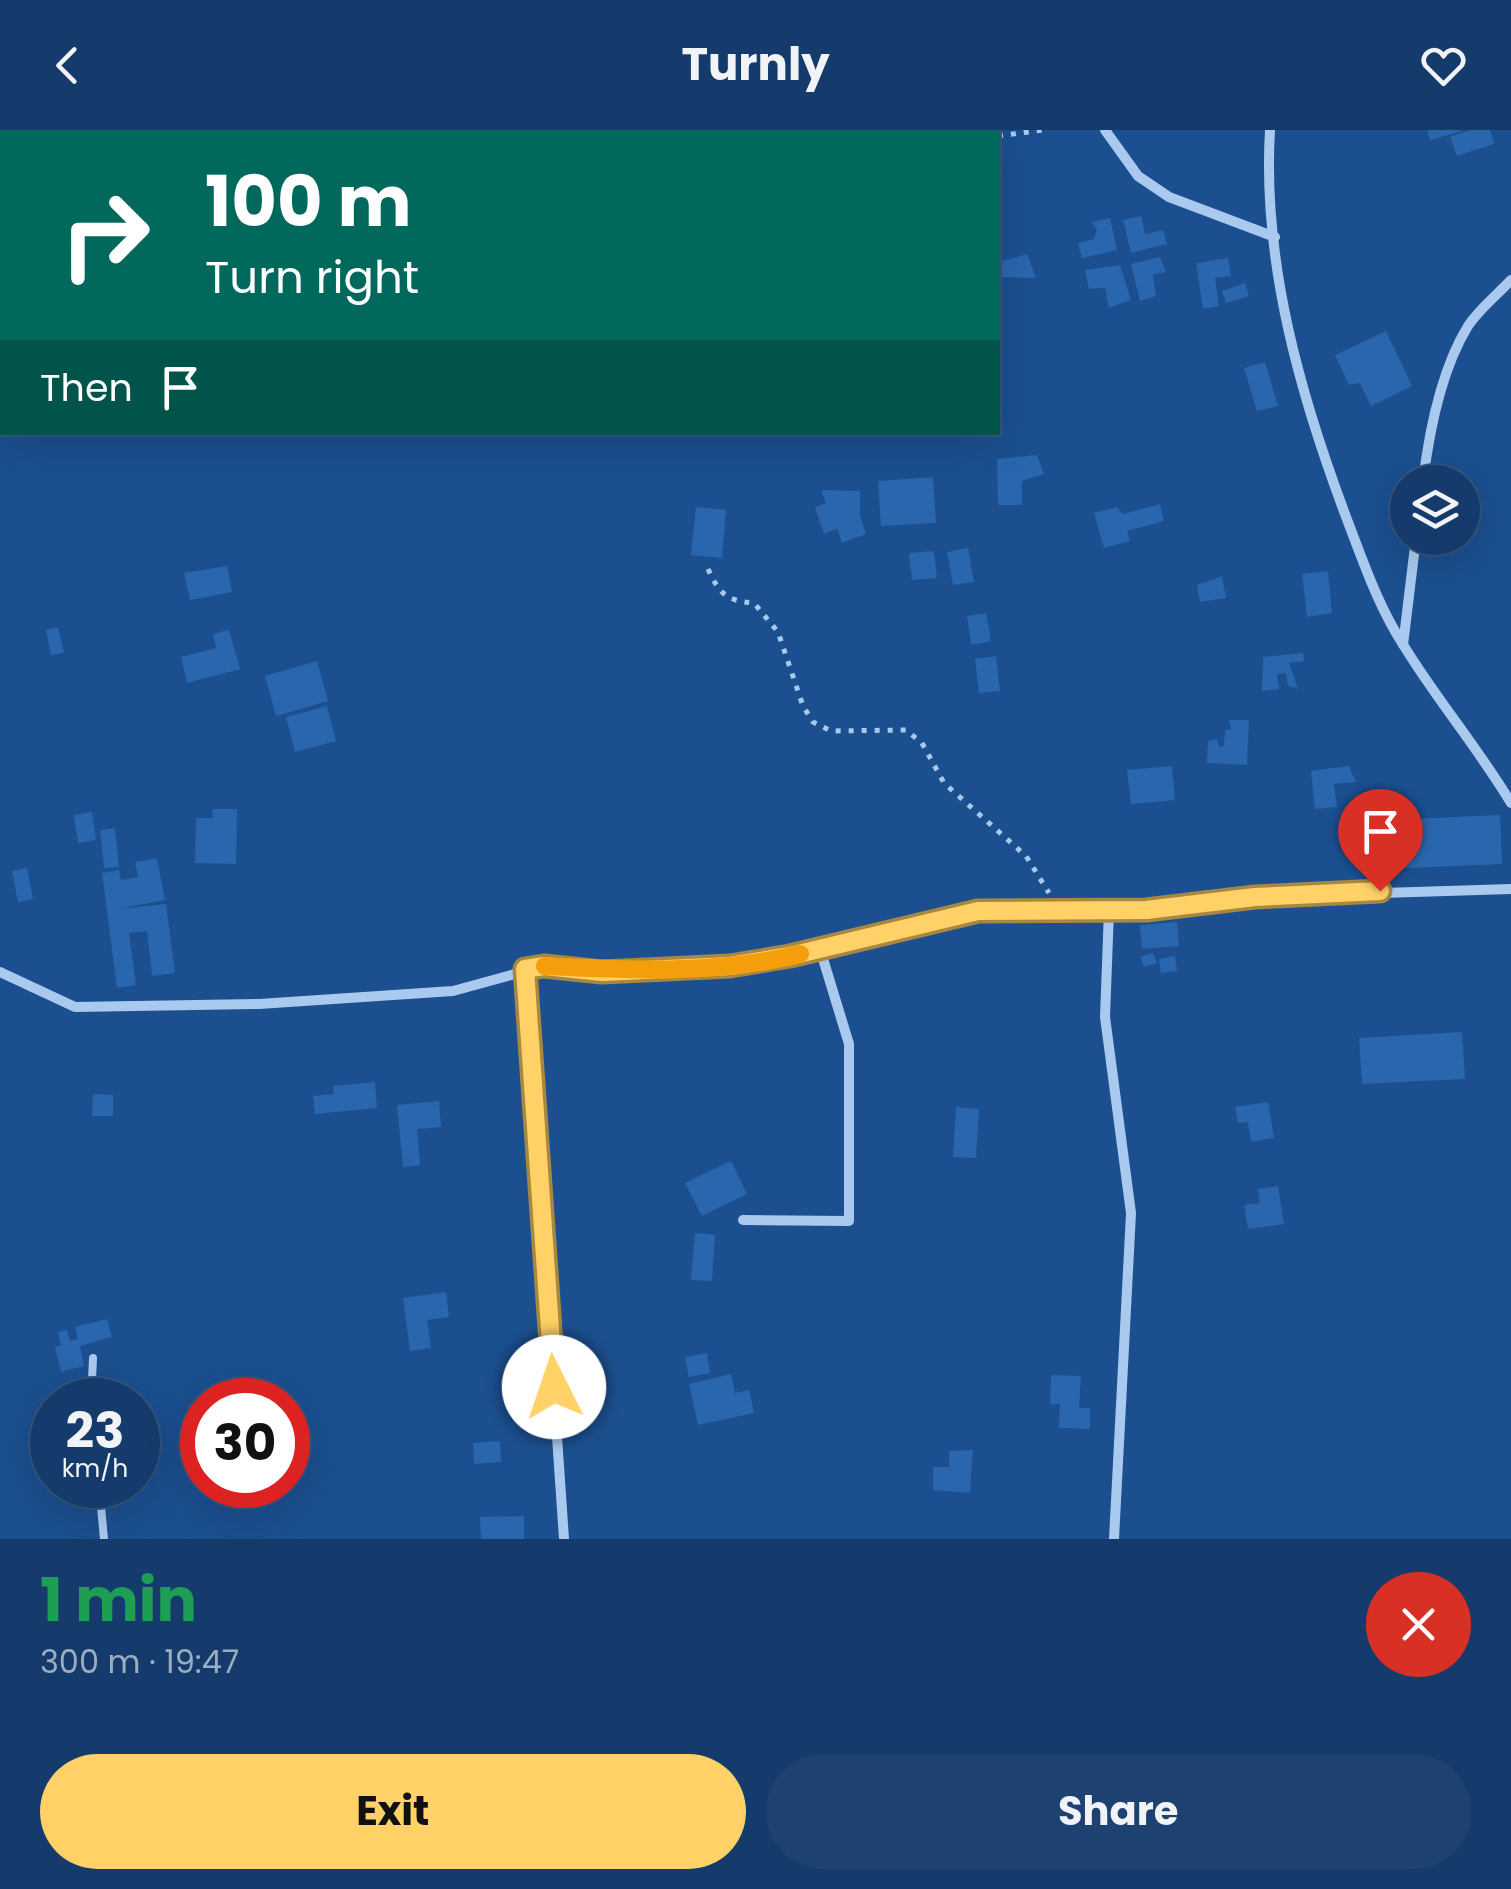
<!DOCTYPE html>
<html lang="en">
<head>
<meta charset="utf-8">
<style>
	body { margin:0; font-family:Poppins,sans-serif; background:#1d4271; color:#f1f3f6; height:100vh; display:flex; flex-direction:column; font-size:38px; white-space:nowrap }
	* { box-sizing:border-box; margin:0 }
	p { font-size:32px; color:#9dadc1 }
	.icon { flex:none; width:55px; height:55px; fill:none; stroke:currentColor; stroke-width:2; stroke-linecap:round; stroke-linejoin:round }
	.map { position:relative; height:1409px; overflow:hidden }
	.details { display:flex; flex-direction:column; background:#143b6b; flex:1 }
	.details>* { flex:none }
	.top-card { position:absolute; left:0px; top:0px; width:1000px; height:305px; box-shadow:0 10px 40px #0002,0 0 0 2px #33557e; background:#00695c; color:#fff; overflow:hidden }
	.controls { position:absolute; left:1390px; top:335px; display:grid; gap:20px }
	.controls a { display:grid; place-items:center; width:90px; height:90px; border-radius:50%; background:#143b6b; box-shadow:0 10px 40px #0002,0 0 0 2px #33557e; font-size:50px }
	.speed { position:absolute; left:30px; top:1248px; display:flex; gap:20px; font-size:50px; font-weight:700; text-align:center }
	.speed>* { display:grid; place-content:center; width:130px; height:130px; border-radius:50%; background:#143b6b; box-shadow:0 10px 40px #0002,0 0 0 2px #33557e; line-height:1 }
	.speed small { font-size:25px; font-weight:400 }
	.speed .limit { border:15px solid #d22; background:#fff; color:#111 }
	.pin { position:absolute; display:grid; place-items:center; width:85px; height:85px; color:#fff; margin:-102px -42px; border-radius:50% 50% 50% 0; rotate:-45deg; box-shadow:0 0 10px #0007 }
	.pin .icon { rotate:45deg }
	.me { position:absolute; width:110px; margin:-55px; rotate:356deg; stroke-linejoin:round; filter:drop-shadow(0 0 8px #0008) }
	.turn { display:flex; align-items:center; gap:35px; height:210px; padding:0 40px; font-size:45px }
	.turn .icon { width:130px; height:130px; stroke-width:2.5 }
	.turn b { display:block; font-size:70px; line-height:85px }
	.then { display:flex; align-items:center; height:95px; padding:0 40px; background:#0003; gap:20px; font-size:38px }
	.round { display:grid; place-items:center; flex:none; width:105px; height:105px; border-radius:52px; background:#1d4271 }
	.summary { display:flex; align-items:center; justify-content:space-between; height:170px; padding:0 40px }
	h1 { font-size:60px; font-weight:700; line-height:75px; color:#1e9e55 }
	.button { display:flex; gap:20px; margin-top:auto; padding:20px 40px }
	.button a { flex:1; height:115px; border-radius:60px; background:#ffd166; color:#111; font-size:40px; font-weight:700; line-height:115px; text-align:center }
	.button a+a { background:#1d4271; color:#f1f3f6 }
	header { display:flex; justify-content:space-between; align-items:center; height:130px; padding:0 40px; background:#143b6b; font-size:45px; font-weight:700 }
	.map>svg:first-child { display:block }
</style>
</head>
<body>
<header><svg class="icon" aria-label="back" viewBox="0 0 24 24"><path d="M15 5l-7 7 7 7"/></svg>Turnly<svg class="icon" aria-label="heart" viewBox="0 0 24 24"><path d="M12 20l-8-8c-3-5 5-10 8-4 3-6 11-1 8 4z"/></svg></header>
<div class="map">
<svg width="1511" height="1409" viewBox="0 0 1511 1409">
	<rect width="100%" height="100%" fill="#1b4f8f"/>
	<path fill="#2a66ad" d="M1427,0h35v1l-32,9z
		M1470,0h20l4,14 -37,12 -7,-19z
		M1141,86l4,18 18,-4 4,14 -36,9 -8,-33z
		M1110,88l7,32 -35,8 -4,-15 16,-4 3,-9 -5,-8z
		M1027,124l9,24 -36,-1 -1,-15z
		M1160,127l6,15 -13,3 3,21 -16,5 -9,-37z
		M1228,128l3,18 -16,2 4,28 -16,3 -7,-46z
		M1120,135l11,35 -22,8 -4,-20 -16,1 -4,-19z
		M1245,153l4,13 -23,7 -4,-12z
		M1386,201l26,55 -41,20 -11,-23 -11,2 -14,-30z
		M1265,232l13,44 -21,5 -13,-43z
		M1037,325l7,19 -22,7v24h-24l-1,-46z
		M933,347l3,46 -55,3 -3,-45z
		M821,360l39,1v25l6,18 -24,9 -5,-14 -13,5 -9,-27 11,-4z
		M1160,374l4,17 -37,10 3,10 -26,7 -10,-35 23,-6 6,7z
		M696,377l30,3 -4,48 -31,-3z
		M968,418l6,34 -21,3 -6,-33z
		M934,421l3,27 -25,2 -3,-27z
		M227,436l5,26 -42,8 -6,-27z
		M1328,441l4,42 -25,4 -5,-43z
		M1222,446l4,22 -26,4 -3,-17z
		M986,483l5,28 -20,4 -4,-29z
		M58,497l6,26 -13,2 -5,-25z
		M229,500l11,39 -53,14 -6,-26 35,-9 -3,-14z
		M1303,523l1,8 -15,2 9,26 -10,-3 -2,-13 -9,1 2,15 -17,2 1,-34z
		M996,526l4,35 -21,2 -4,-34z
		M317,531l11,40 -52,15 -11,-40z
		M327,576l9,35 -41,11 -9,-35z
		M1229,590h20l-2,45 -40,-2 1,-22 9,-2 2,8 5,-1 1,-16 6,-1z
		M1172,636l3,34 -44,4 -4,-34z
		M1349,636l7,16 -22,2 3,23 -22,2 -4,-38z
		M212,679h25l-1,55 -41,-1 1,-45h17z
		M92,682l4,28 -18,3 -4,-28z
		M1500,685l2,49 -114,5 -2,-49z
		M115,698l4,39 -15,1 -4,-38z
		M157,728l8,42 -47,9 48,-5 9,69 -23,3 -5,-45 -18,2 7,52 -19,3 -15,-115 17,-3 2,10 17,-3 -3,-15z
		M27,738l6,31 -15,3 -6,-31z
		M1177,792l2,24 -37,3 -2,-24z
		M1153,823l4,10 -13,4 -4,-10z
		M1175,826l2,15 -16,2 -2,-14z
		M1462,902l3,47 -103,5 -3,-46z
		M375,952l2,26 -62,6 -2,-18 21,-2 -1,-8z
		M93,964l20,1v21h-21z
		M439,971l2,26 -24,2 3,36 -17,2 -6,-62z
		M1268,972l6,36 -23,4 -3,-20 -10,1 -3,-16z
		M956,977l23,2 -3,49 -23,-1z
		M731,1031l16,33 -45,22 -17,-33z
		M1278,1056l6,38 -36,5 -4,-24 16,-2 -2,-14z
		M695,1103l20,2 -3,46 -21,-1z
		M446,1162l3,25 -22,3 4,28 -21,3 -7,-53z
		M107,1189l5,18 -32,9 4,20 -23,6 -6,-25 6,-2 -3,-13 9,-2 3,11 8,-2 -3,-12z
		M707,1223l3,20 -21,4 -4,-20z
		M731,1244l4,19 14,-3 5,23 -56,12 -9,-41z
		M1051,1245l30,1 -2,32h11v21l-31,-1 1,-24h-10z
		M500,1311l1,21 -27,2 -1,-21z
		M973,1320l-3,43 -37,-3v-23h16v-16z
		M524,1386v23h-43l-1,-22z"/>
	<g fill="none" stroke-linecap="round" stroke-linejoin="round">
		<path stroke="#a9c9ee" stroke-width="5" stroke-dasharray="5 8" stroke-linecap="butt" d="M821,0l6,2
			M998,6l45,-6
			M708,439c11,24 18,32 46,34l24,29 25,74 10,16 18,9 75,-1 16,13 22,40 82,73 23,37"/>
		<path stroke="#a9c9ee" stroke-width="8" d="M91,1270l2,-42
			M99,1355l5,54"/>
		<path stroke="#a9c9ee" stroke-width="10" d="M1105,0l33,46 31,21 106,40
			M1270,0c-8,133 31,268 78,392 16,42 31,86 56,124 33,54 74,102 107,157
			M1423,352c6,-50 18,-112 45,-156 11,-17 29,-31 43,-46
			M1403,515l13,-107
			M1109,780l-4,107 26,196 -17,326
			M525,839l39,570
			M0,842l75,35 184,-3 194,-13 91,-25 58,6 128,-6 60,-9 187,-46h169l109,-14 256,-8
			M743,1090l106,1v-177l-29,-95"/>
	</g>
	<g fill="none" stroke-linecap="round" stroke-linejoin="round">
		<g stroke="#a68842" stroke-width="25">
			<path id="route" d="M554,1257l-29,-418 19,-3 58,6 128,-6 60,-10 188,-45 168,-1 109,-13 125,-6"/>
		</g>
		<use href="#route" stroke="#ffd166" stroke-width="18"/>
		<path stroke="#f59e0b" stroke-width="18" d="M545,836c84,4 172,9 255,-12"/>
	</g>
</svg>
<div class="controls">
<a><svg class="icon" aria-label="layers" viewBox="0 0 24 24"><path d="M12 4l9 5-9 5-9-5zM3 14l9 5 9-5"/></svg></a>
</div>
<div class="speed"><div>23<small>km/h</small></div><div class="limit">30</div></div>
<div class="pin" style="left:1380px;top:761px;background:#d93025"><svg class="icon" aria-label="arrive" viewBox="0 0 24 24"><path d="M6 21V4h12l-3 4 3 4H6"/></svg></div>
<svg class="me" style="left:554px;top:1257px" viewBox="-20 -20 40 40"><circle r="19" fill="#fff"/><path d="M0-13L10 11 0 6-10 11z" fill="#ffd166"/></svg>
<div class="top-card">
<div class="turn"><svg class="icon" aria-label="right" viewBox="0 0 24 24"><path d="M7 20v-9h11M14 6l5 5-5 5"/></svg><div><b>100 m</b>Turn right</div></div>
<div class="then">Then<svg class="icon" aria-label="arrive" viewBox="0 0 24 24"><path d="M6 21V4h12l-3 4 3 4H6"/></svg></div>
</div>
</div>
<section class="details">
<div class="summary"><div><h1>1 min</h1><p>300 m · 19:47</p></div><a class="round" style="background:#d93025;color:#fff"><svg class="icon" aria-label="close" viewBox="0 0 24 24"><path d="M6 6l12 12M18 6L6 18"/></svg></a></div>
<div class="button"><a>Exit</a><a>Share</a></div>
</section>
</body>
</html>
